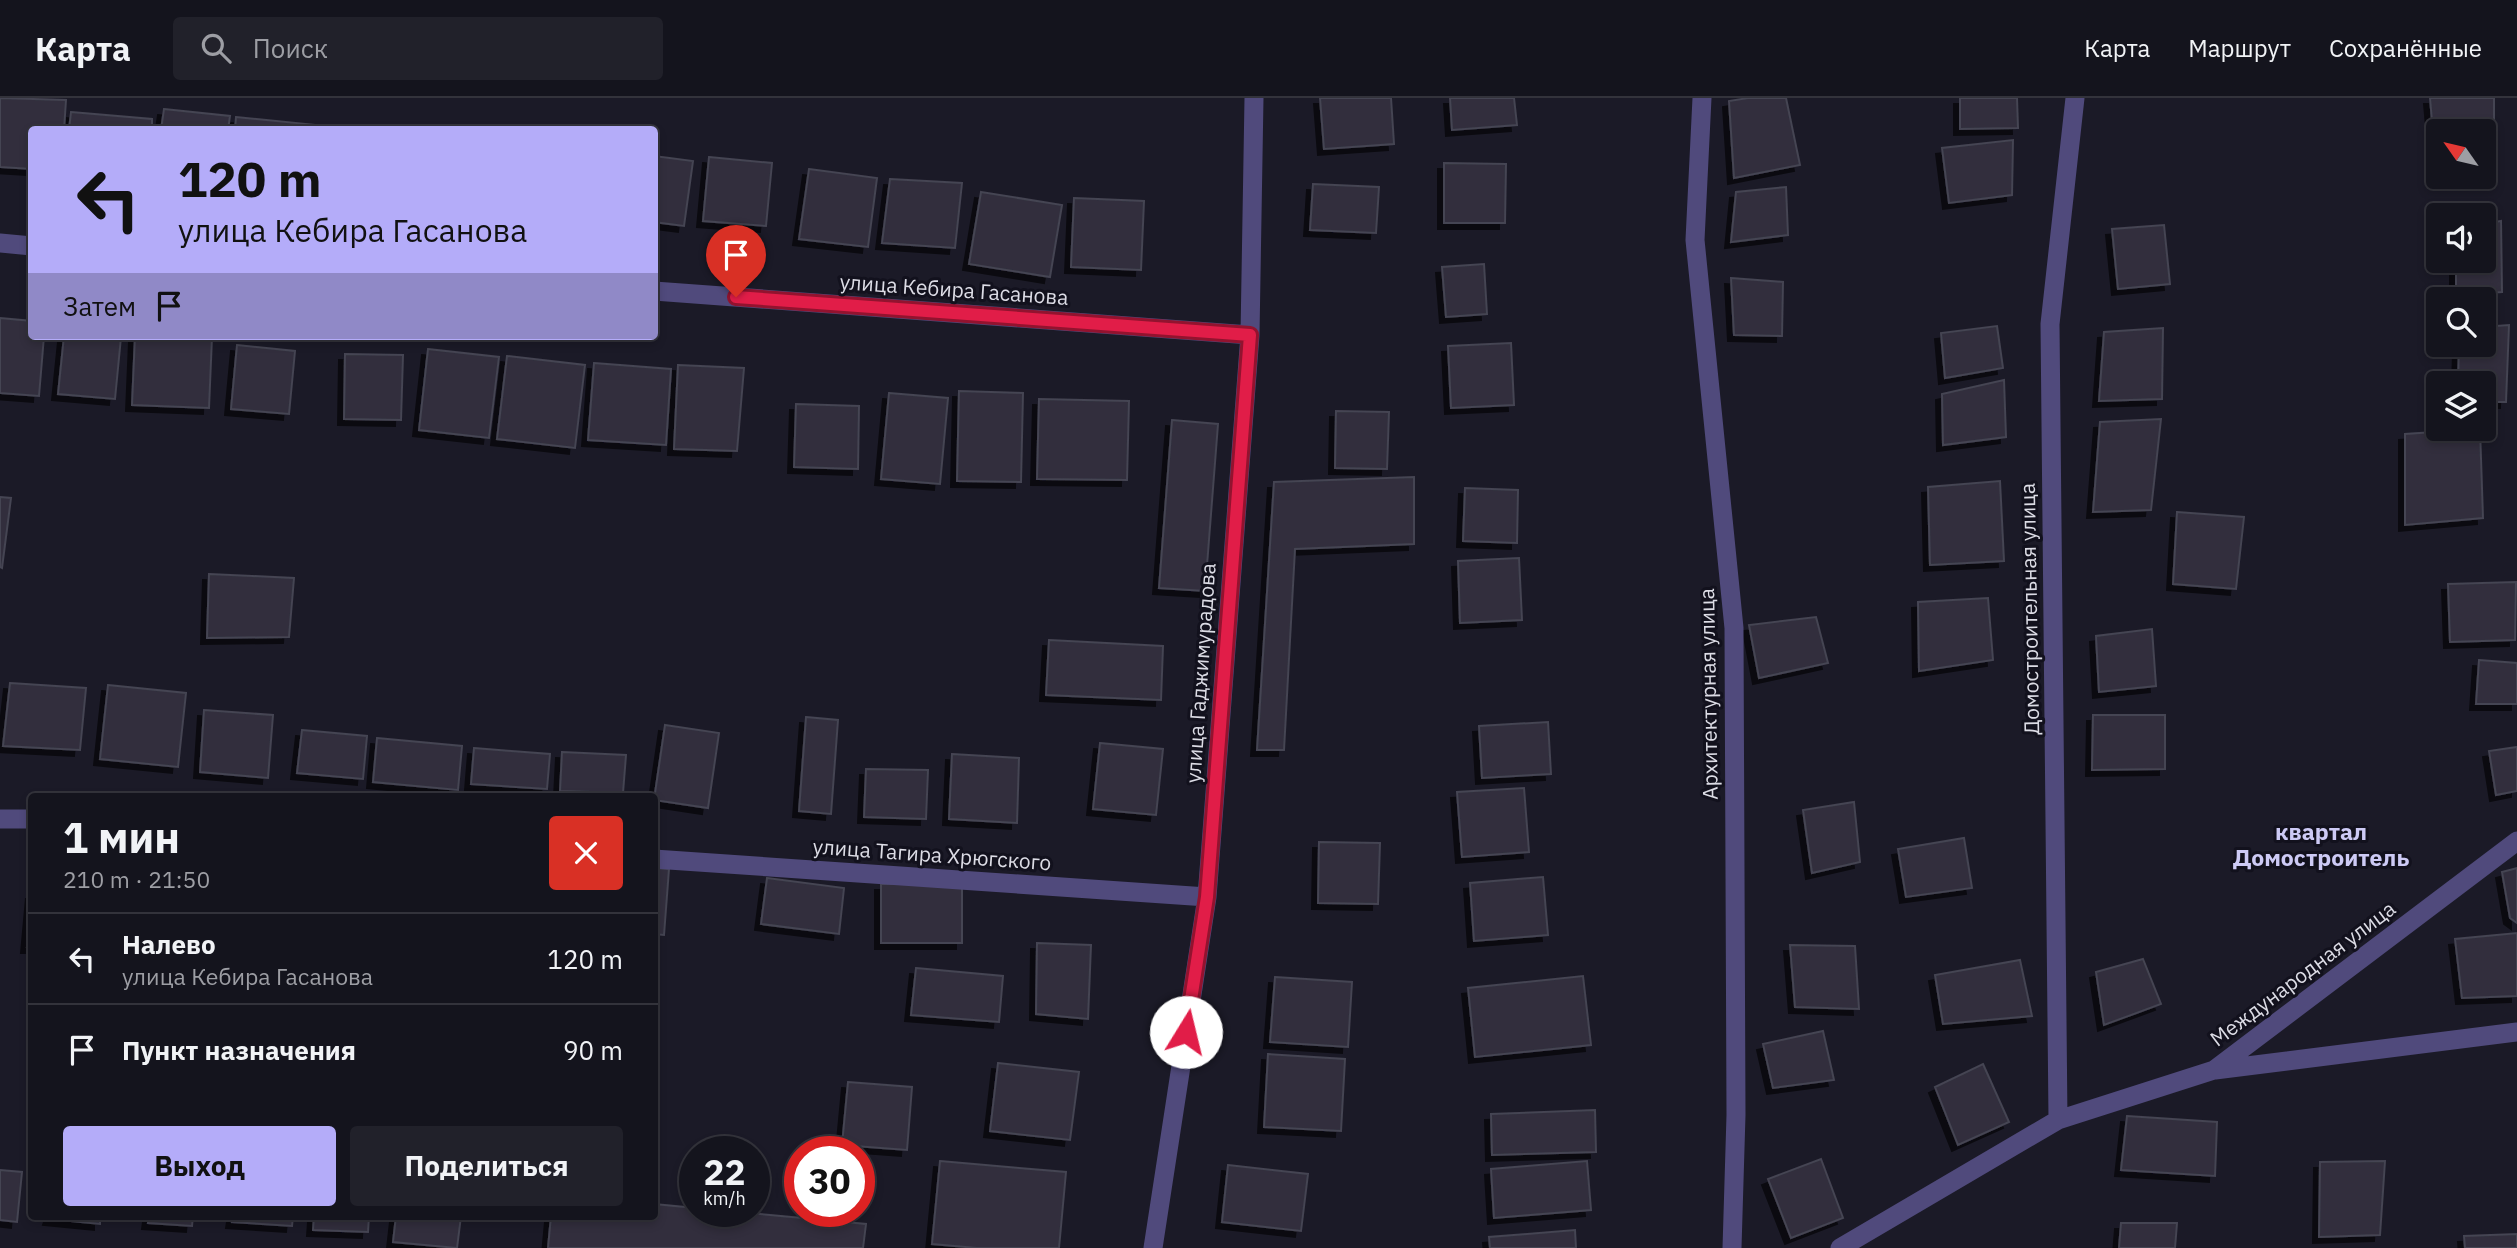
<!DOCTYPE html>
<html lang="ru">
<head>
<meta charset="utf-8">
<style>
	body { margin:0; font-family:"IBM Plex Sans",sans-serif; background:#21212a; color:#f1f3f6; height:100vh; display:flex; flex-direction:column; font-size:26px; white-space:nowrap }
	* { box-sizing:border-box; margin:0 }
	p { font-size:23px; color:#9d9ea4 }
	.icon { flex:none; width:38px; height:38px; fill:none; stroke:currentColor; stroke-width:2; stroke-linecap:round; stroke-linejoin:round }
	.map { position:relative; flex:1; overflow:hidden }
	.sheet { position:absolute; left:28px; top:695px; width:630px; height:427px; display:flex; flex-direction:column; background:#14141d; border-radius:7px; box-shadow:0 4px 10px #0003,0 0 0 2px #33333b }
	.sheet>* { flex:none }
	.guide { position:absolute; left:28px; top:28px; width:630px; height:214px; border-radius:7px; box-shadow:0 4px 10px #0003,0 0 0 2px #33333b; background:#b4acf9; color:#111; overflow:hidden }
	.needle { width:46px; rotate:304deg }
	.tools { position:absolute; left:2426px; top:21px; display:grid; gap:14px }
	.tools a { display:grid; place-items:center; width:70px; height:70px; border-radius:7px; background:#14141d; box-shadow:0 4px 10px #0003,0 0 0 2px #33333b; font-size:35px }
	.speed { position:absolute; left:679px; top:1038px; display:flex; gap:14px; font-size:35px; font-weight:700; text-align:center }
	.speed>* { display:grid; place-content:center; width:91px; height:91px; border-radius:50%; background:#14141d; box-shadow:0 4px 10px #0003,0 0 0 2px #33333b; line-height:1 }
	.speed small { font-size:18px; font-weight:400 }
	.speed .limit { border:10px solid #d22; background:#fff; color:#111 }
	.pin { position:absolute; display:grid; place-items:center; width:60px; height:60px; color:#fff; margin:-72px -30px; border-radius:50% 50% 50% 0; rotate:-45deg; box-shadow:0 0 7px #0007 }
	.pin .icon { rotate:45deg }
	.me { position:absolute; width:77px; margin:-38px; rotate:9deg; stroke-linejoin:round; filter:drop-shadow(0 0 5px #0008) }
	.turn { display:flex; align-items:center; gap:24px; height:147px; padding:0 35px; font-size:32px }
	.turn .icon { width:91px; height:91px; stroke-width:2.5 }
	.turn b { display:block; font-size:49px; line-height:60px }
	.then { display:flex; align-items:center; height:66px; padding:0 35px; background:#0003; gap:14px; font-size:26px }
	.round { display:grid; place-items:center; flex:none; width:74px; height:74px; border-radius:7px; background:#21212a }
	.headline { display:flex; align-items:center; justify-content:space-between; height:119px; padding:0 35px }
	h1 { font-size:42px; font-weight:700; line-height:52px }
	.action { display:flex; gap:14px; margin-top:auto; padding:14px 35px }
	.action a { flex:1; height:80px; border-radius:7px; background:#b4acf9; color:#111; font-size:28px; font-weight:700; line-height:80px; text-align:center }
	.action a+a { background:#21212a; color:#f1f3f6 }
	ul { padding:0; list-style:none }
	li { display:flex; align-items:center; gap:21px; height:91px; padding:0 35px; border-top:2px solid #33333b }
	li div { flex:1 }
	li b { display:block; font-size:26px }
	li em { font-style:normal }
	header { display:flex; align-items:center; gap:42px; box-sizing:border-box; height:98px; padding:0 35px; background:#14141d; border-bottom:2px solid #33333b }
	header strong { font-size:33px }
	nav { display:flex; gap:38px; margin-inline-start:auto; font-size:24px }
	.search { width:490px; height:63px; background:#21212a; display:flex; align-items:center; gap:18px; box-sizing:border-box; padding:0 24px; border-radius:7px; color:#9d9ea4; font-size:26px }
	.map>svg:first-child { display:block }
</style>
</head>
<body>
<header>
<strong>Карта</strong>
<div class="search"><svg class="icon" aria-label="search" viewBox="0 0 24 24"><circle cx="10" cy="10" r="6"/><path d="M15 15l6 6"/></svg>Поиск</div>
<nav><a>Карта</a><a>Маршрут</a><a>Сохранённые</a></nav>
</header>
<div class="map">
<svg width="2517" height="1150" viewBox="0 0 2517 1150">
	<defs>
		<filter id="shadow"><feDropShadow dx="-6" dy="6" stdDeviation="0" flood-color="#0009"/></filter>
	</defs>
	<rect width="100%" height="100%" fill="#1b1a27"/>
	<path fill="#302f3d" stroke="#454452" stroke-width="2" filter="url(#shadow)" d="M0,0l66,2 -2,30h-32v39l-32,-2z
		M1320,0h71l3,46 -70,5z
		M1450,0h64l3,27 -65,5z
		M1748,0h38l14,67 -66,13 -5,-77z
		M1960,0h57l1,30 -58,1z
		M2430,0h64v42h-11v-9h-45v12l-4,1z
		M164,11l66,7 -2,14h-67z
		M71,14l81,7v11h-83z
		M236,19l100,10 -1,3h-100z
		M2013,42l-1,55 -63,8 -7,-55z
		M654,58l39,5 -9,65 -30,-4z
		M709,59l63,6 -6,63 -63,-5z
		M1444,65l62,1 -1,59h-61z
		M809,71l68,9 -9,69 -69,-8z
		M890,81l72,4 -7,65 -73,-5z
		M1313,86l66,3 -3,46 -66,-3z
		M1786,89l2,48 -57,7 5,-50z
		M981,94l81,13 -12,72 -81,-13z
		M1074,100l70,3 -3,69 -70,-3z
		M2501,123l1,71 -46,3v-34h27v-37z
		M2164,127l6,59 -52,5 -6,-60z
		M1484,166l3,50 -41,3 -4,-50z
		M1731,180l52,4 -1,54 -48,-1z
		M0,220l32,3v15h12l-5,60 -39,-3z
		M2509,227l-3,77h-23v-19h-25l1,-38h24v-18z
		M1997,228l6,42 -58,10 -4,-45z
		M2163,230l-1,71 -63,2 5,-69z
		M64,238l57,1 -6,62 -57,-5z
		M135,238l77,1 -3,71 -77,-3z
		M1511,245l3,62 -63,3 -3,-62z
		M237,247l58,6 -6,63 -58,-5z
		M428,251l71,8 -10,81 -70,-8z
		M345,256l58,1 -2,65 -57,-1z
		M507,258l78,9 -10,83 -78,-9z
		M594,265l77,6 -5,76 -78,-5z
		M678,267l66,3 -7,83 -63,-2z
		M2004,282l2,57 -63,8 -1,-51z
		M959,293l64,2 -2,89 -64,-1z
		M889,295l59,5 -8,86 -59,-5z
		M1039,301l90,2 -2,79 -90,-1z
		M796,306l63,2 -1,63 -64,-2z
		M1336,313l53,1 -2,57 -52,-1z
		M2161,321l-10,91 -58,2 7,-90z
		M1172,322l46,4 -13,167 -46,-3z
		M2480,331l3,89 -78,7v-91z
		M1414,379v67l-119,5 -11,201h-27l17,-268z
		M2000,383l4,80 -74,4 -2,-78z
		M1465,390l53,2 -1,53 -54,-2z
		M0,399l11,1 -9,70 -2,-1z
		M2177,414l67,5 -8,72 -63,-5z
		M1519,460l3,62 -62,3 -2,-62z
		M209,476l85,4 -5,59 -82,1z
		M2516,484l-1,58 -65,2 -2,-58z
		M1988,500l5,62 -74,11 -1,-69z
		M1816,519l12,46 -69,15 -10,-53z
		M2152,531l4,57 -57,6 -3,-56z
		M1049,542l114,6 -2,54 -115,-5z
		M2479,562l38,3v41h-41z
		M10,585l76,5 -6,62 -77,-4z
		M108,587l78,8 -8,74 -78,-8z
		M204,612l69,5 -5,63 -68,-6z
		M2093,617h72v54l-73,1z
		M806,619l32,3 -7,94 -32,-3z
		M1548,624l3,52 -69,4 -3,-52z
		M665,627l54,8 -11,75 -54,-8z
		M302,632l65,6 -4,43 -66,-6z
		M377,640l85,8 -4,44 -85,-8z
		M1100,645l63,6 -7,66 -63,-6z
		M2517,649v44l-21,4 -7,-44z
		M474,650l76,6 -3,35 -76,-5z
		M562,654l64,3 -3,38 -63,-2z
		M952,656l67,4 -2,65 -68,-4z
		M866,671l62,1 -2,49 -62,-2z
		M1524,690l5,64 -67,5 -5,-65z
		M1854,704l6,60 -48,11 -9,-63z
		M1964,740l8,50 -66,9 -8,-48z
		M1319,744l61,1 -2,61 -60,-1z
		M654,770l15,1 -5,66 -10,-1z
		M2517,770v55l-7,-5 -8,-46z
		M1543,779l5,58 -74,6 -4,-58z
		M767,780l77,10 -5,46 -78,-10z
		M881,786h81v59h-81z
		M32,794v55h-5z
		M2517,835v63l-55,2 -7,-59z
		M1037,845l54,2 -3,74 -52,-5z
		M1790,847l65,1 4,63 -64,-2z
		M2143,861l18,45 -57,21 -8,-53z
		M2020,862l12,56 -89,8 -8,-49z
		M916,870l87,8 -4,46 -88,-7z
		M1583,878l8,69 -116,12 -7,-69z
		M1275,879l77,5 -4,65 -78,-5z
		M1823,933l11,49 -61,8 -10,-44z
		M1268,956l77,5 -4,72 -77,-4z
		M998,965l81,9 -9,68 -80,-9z
		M1983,966l26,58 -51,23 -23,-58z
		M848,984l64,5 -5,63 -65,-5z
		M1595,1012l1,42 -104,3 -1,-41z
		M2127,1018l90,6 -2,54 -94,-6z
		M1821,1061l22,59 -52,20 -23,-59z
		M940,1063l126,11 -7,76h-82l-45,-4z
		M1587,1063l4,49 -97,8 -3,-49z
		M2385,1063l-5,74 -61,2 1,-75z
		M1228,1067l80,9 -7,57 -79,-9z
		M0,1072l22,2 -5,50 -17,-2z
		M654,1106l41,4v3h32l139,13 -3,24h-315l3,-32h103z
		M50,1118h50v8l-51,-5z
		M149,1118h44l-1,10 -44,-3z
		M233,1118h60l-1,10 -60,-4z
		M314,1118h55l-1,16 -55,-2z
		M396,1118h65l-4,32 -64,-6z
		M2121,1125h56l-2,25h-56z
		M1575,1132l1,18h-86l-1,-11z
		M2517,1136v14h-52l-1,-12z"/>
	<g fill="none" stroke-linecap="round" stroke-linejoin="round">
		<path stroke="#504a7c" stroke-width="19" d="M1702,0l-7,142 39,388 2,487 -4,133
			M0,145l32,3
			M654,193l596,44
			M0,721h32
			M654,761l553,38
			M2215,972l302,-38
			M2058,1022l-8,-796 25,-226
			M1153,1150l54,-351 43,-562 4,-237
			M1840,1150l218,-128 156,-50 303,-229"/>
	</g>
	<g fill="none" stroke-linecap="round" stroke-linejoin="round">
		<g stroke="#92132f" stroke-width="18">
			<path id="route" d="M736,199l514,38 -43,562 -21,135"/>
		</g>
		<use href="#route" stroke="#e11d48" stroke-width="12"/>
	</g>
	<g text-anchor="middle" stroke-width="6" stroke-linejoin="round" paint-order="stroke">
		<g font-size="21" fill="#dcdce5" stroke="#12111d">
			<text transform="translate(954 192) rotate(4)" y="7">улица Кебира Гасанова</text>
			<text transform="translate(2030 511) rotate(-91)" y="7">Домостроительная улица</text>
			<text transform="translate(1201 575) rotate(-86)" y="7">улица Гаджимурадова</text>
			<text transform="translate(1709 596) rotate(-91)" y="7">Архитектурная улица</text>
			<text transform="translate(932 757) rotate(4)" y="7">улица Тагира Хрюгского</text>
			<text transform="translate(2303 876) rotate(-37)" y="7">Международная улица</text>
		</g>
		<g font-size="23" font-weight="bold" fill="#cdcaf5" stroke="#12111d">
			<text x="2321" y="742">квартал<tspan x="2321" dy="26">Домостроитель</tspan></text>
		</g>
	</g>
</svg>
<div class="tools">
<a><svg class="needle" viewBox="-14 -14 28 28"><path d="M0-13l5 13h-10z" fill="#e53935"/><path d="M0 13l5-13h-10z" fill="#9d9ea4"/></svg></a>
<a><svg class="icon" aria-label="sound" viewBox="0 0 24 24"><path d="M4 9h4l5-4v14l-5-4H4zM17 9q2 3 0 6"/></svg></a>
<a><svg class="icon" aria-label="search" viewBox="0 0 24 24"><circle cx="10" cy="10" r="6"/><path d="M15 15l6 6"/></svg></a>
<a><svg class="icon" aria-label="layers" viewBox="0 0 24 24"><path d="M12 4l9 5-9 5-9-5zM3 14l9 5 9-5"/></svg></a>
</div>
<div class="speed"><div>22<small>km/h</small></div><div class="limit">30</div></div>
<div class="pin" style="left:736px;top:199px;background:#d93025"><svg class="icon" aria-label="arrive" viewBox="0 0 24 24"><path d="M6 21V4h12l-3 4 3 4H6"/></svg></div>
<svg class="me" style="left:1186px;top:934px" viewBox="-20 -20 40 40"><circle r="19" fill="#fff"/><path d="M0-13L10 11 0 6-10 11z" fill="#e11d48"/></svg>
<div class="guide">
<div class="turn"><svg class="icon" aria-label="left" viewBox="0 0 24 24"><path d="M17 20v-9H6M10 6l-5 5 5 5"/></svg><div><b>120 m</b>улица Кебира Гасанова</div></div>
<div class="then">Затем<svg class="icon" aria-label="arrive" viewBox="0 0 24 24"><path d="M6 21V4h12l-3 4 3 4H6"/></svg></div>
</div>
<section class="sheet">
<div class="headline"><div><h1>1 мин</h1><p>210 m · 21:50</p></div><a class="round" style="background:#d93025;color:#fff"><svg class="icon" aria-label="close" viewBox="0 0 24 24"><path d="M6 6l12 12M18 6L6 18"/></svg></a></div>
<ul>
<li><svg class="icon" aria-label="left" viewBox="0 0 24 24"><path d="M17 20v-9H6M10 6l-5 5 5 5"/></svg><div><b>Налево</b><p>улица Кебира Гасанова</p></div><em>120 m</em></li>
<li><svg class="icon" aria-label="arrive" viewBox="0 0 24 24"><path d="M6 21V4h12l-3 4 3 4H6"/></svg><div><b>Пункт назначения</b></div><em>90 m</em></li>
</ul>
<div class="action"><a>Выход</a><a>Поделиться</a></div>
</section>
</div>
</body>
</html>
